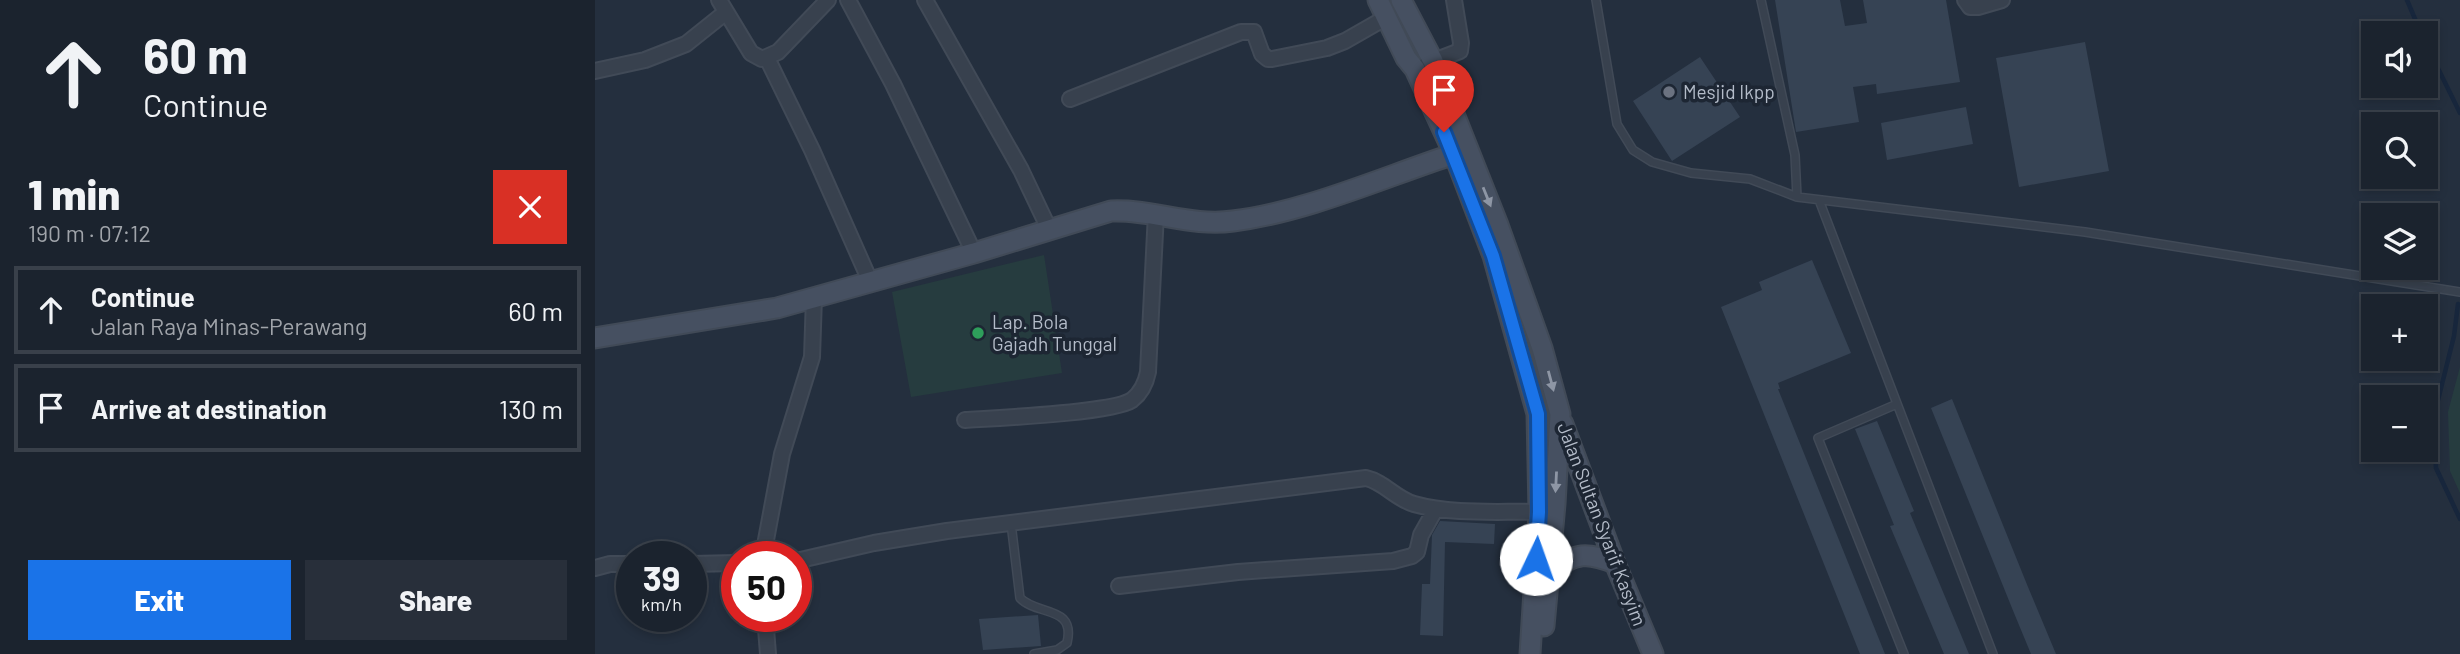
<!DOCTYPE html>
<html lang="en">
<head>
<meta charset="utf-8">
<style>
	body { margin:0; font-family:Barlow,sans-serif; background:#282f3a; color:#f1f3f6; height:100vh; display:flex; flex-direction:column; font-size:26px; white-space:nowrap }
	* { box-sizing:border-box; margin:0 }
	p { font-size:23px; color:#a0a4aa }
	.icon { flex:none; width:38px; height:38px; fill:none; stroke:currentColor; stroke-width:2; stroke-linecap:round; stroke-linejoin:round }
	.map { position:relative; flex:1; overflow:hidden }
	.details { display:flex; flex-direction:column; background:#1b232e; width:595px }
	.details>* { flex:none }
	.hud { background:#1b232e; color:#f1f3f6; overflow:hidden }
	.buttons { position:absolute; left:1766px; top:21px; display:grid; gap:14px }
	.buttons a { display:grid; place-items:center; width:77px; height:77px; border-radius:0px; background:#1b232e; box-shadow:0 4px 10px #0003,0 0 0 2px #39404a; font-size:35px }
	.speed { position:absolute; left:21px; top:541px; display:flex; gap:14px; font-size:35px; font-weight:700; text-align:center }
	.speed>* { display:grid; place-content:center; width:91px; height:91px; border-radius:50%; background:#1b232e; box-shadow:0 4px 10px #0003,0 0 0 2px #39404a; line-height:1 }
	.speed small { font-size:18px; font-weight:400 }
	.speed .limit { border:10px solid #d22; background:#fff; color:#111 }
	.pin { position:absolute; display:grid; place-items:center; width:60px; height:60px; color:#fff; margin:-72px -30px; border-radius:50% 50% 50% 0; rotate:-45deg; box-shadow:0 0 7px #0007 }
	.pin .icon { rotate:45deg }
	.me { position:absolute; width:77px; margin:-38px; rotate:3deg; stroke-linejoin:round; filter:drop-shadow(0 0 5px #0008) }
	.turn { display:flex; align-items:center; gap:24px; height:147px; padding:0 28px; font-size:32px }
	.turn .icon { width:91px; height:91px; stroke-width:2.5 }
	.turn b { display:block; font-size:49px; line-height:60px }
	.round { display:grid; place-items:center; flex:none; width:74px; height:74px; border-radius:0px; background:#282f3a }
	.head { display:flex; align-items:center; justify-content:space-between; height:119px; padding:0 28px }
	h1 { font-size:42px; font-weight:800; line-height:52px }
	.primary-button { display:flex; gap:14px; margin-top:auto; padding:14px 28px }
	.primary-button a { flex:1; height:80px; border-radius:0px; background:#1a73e8; color:#fff; font-size:28px; font-weight:800; line-height:80px; text-align:center }
	.primary-button a+a { background:#282f3a; color:#f1f3f6 }
	ul { padding:0; list-style:none }
	li { display:flex; align-items:center; gap:21px; height:88px; margin:0 14px 10px; padding:0 14px; border:4px solid #39404a; border-radius:0px }
	li div { flex:1 }
	li b { display:block; font-size:26px }
	li em { font-style:normal }
	main { display:flex; flex:1; min-height:0 }
	.map>svg:first-child { display:block }
</style>
</head>
<body>
<main>
<section class="details">
<div class="hud">
<div class="turn"><svg class="icon" aria-label="ahead" viewBox="0 0 24 24"><path d="M12 20V5M6 11l6-6 6 6"/></svg><div><b>60 m</b>Continue</div></div>
</div>
<div class="head"><div><h1>1 min</h1><p>190 m · 07:12</p></div><a class="round" style="background:#d93025;color:#fff"><svg class="icon" aria-label="close" viewBox="0 0 24 24"><path d="M6 6l12 12M18 6L6 18"/></svg></a></div>
<ul>
<li><svg class="icon" aria-label="ahead" viewBox="0 0 24 24"><path d="M12 20V5M6 11l6-6 6 6"/></svg><div><b>Continue</b><p>Jalan Raya Minas-Perawang</p></div><em>60 m</em></li>
<li><svg class="icon" aria-label="arrive" viewBox="0 0 24 24"><path d="M6 21V4h12l-3 4 3 4H6"/></svg><div><b>Arrive at destination</b></div><em>130 m</em></li>
</ul>
<div class="primary-button"><a>Exit</a><a>Share</a></div>
</section>
<div class="map">
<svg width="1865" height="654" viewBox="0 0 1865 654">
	<rect width="100%" height="100%" fill="#242f3e"/>
	<path fill="#263c3f" d="M449,255l18,118 -151,24 -19,-105z
		M1865,367v126l-10,-22 -2,-59z"/>
	<g fill="none" stroke-linecap="round" stroke-linejoin="round">
		<path stroke="#17263c" stroke-width="4.5" d="M1812,0l14,33
			M1830,42l35,71
			M1863,304l-4,32 -21,84 3,48 24,51"/>
	</g>
	<path fill="#364354" d="M1180,0h65l5,26 22,-3 -4,-23h83l14,82 -83,12 -1,-10 -23,3 6,35 -63,10z
		M1490,42l24,129 -90,16 -23,-129z
		M1105,57l40,60 -68,44 -39,-60z
		M1371,107l7,37 -86,16 -6,-37z
		M1217,260l39,93 -73,30 2,6h-2l107,265h-25l-139,-347 41,-17 -3,-8z
		M1357,399l76,188 28,67h-25l-17,-41 -83,-205z
		M1282,421l37,90 -4,2 59,141h-25l-54,-128 4,-1 -39,-96z
		M845,521l55,3 -1,20 -49,-2 -2,94 -23,-1 2,-51h8l2,-49z
		M443,615l3,31 -58,4 -4,-31z"/>
	<g fill="none" stroke-linecap="round" stroke-linejoin="round">
		<g stroke="#414a57" stroke-width="10">
			<path id="lane" d="M1001,0l21,124 16,26 19,12 39,11 59,6 47,18 288,35 375,60
				M1166,0l34,155 2,42
				M1224,200l174,454
				M1302,404l-79,34 86,216
				M416,523l9,75c17,18 56,7 47,45l-10,7 -23,4"/>
		</g>
		<g stroke="#414a57" stroke-width="18">
			<path id="street" d="M124,0l32,53 11,6 16,-7 50,-52
				M253,0l45,84 81,169
				M330,0l96,170 28,59
				M1370,0l5,7h8l24,-7
				M172,58l45,92 58,131
				M831,64l34,-13 1,-8 -7,-43
				M0,71l50,-11 41,-16 40,-32
				M475,99l171,-67h13l8,22 6,5h4l55,-11 18,-7 42,-24
				M370,420c31,-2 148,-7 167,-20 9,-7 14,-18 16,-28l8,-159
				M168,556l19,-102 30,-97 2,-60
				M201,561l78,-18 73,-12 419,-53c18,4 30,21 48,26 39,11 84,7 125,8
				M96,564l46,-1
				M0,568l15,-4h22
				M524,586l119,-14 155,-11 19,-5 5,-4 4,-17 14,-25
				M170,616l3,38"/>
		</g>
		<g stroke="#414a57" stroke-width="23">
			<path id="secondary" d="M783,0l28,58 9,11 39,85 39,102 44,158 2,98 -9,142
				M806,0l32,61 65,164 44,123 18,66 -5,90 -11,122
				M0,338l182,-30 197,-55 137,-42c42,-2 80,16 122,10 73,-9 151,-44 221,-67
				M968,424l52,139 38,91
				M955,569c28,-15 35,-18 65,-6"/>
		</g>
		<use href="#lane" stroke="#38414e" stroke-width="7"/>
		<use href="#street" stroke="#38414e" stroke-width="14"/>
		<use href="#secondary" stroke="#465061" stroke-width="19"/>
	</g>
	<defs><path id="oneway-solid" d="M-6-.8H1V-3.2L6.5 0L1 3.2V.8H-6Z" transform="scale(1.75)"/></defs>
	<g fill="#8e96a5">
		<use href="#oneway-solid" transform="translate(892 197) rotate(68)"/>
		<use href="#oneway-solid" transform="translate(956 381) rotate(75)"/>
		<use href="#oneway-solid" transform="translate(961 482) rotate(93)"/>
	</g>
	<g fill="none" stroke-linecap="round" stroke-linejoin="round">
		<g stroke="#114b97" stroke-width="18">
			<path id="route" d="M849,132l49,124 45,158 1,98 -3,47"/>
		</g>
		<use href="#route" stroke="#1a73e8" stroke-width="12"/>
	</g>
	<circle fill="#6b7280" stroke="#1d2633" stroke-width="2.5" cx="1074" cy="92" r="7"/>
	<circle fill="#2e9e5b" stroke="#1d2633" stroke-width="2.5" cx="383" cy="333" r="7"/>
	<g text-anchor="middle" stroke-width="7" stroke-linejoin="round" paint-order="stroke">
		<g font-size="19" fill="#b4bcc9" stroke="#1d2633" text-anchor="start">
			<text x="1088" y="99">Mesjid Ikpp</text>
			<text x="397" y="329">Lap. Bola<tspan x="397" dy="22">Gajadh Tunggal</tspan></text>
		</g>
		<g font-size="19" fill="#b4bcc9" stroke="#1d2633">
			<text transform="translate(1007 524) rotate(69)" y="7">Jalan Sultan Syarif Kasyim</text>
		</g>
	</g>
</svg>
<div class="buttons">
<a><svg class="icon" aria-label="sound" viewBox="0 0 24 24"><path d="M4 9h4l5-4v14l-5-4H4zM17 9q2 3 0 6"/></svg></a>
<a><svg class="icon" aria-label="search" viewBox="0 0 24 24"><circle cx="10" cy="10" r="6"/><path d="M15 15l6 6"/></svg></a>
<a><svg class="icon" aria-label="layers" viewBox="0 0 24 24"><path d="M12 4l9 5-9 5-9-5zM3 14l9 5 9-5"/></svg></a>
<a>+</a>
<a>−</a>
</div>
<div class="speed"><div>39<small>km/h</small></div><div class="limit">50</div></div>
<div class="pin" style="left:849px;top:132px;background:#d93025"><svg class="icon" aria-label="arrive" viewBox="0 0 24 24"><path d="M6 21V4h12l-3 4 3 4H6"/></svg></div>
<svg class="me" style="left:941px;top:559px" viewBox="-20 -20 40 40"><circle r="19" fill="#fff"/><path d="M0-13L10 11 0 6-10 11z" fill="#1a73e8"/></svg>
</div>
</main>
</body>
</html>
